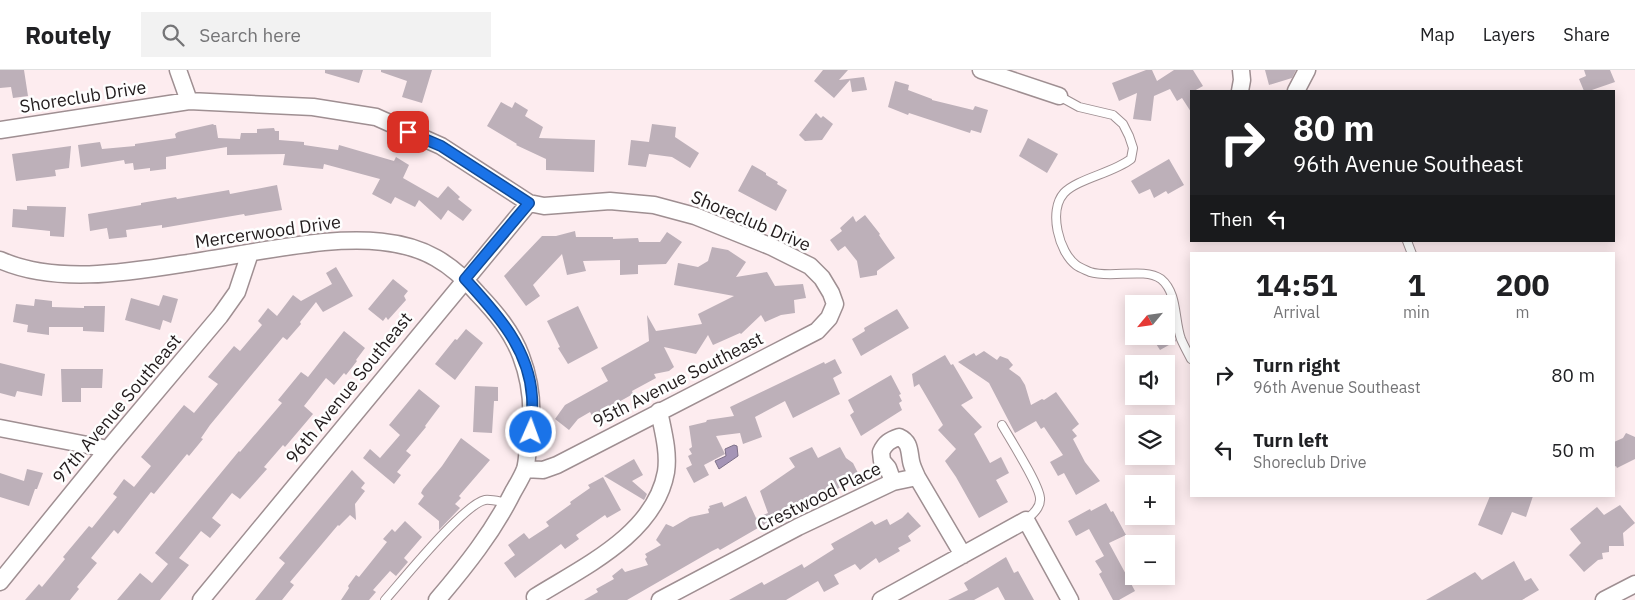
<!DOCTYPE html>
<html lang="en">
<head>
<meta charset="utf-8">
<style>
	body { margin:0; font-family:"IBM Plex Sans",sans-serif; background:#f2f2f2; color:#202124; height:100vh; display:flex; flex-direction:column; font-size:19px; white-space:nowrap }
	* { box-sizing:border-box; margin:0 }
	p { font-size:16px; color:#757577 }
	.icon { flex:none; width:28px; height:28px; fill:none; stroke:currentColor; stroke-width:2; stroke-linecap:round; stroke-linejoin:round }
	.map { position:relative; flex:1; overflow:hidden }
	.sheet { position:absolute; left:1190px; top:182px; width:425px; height:245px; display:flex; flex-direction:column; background:#fff; border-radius:0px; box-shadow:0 2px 12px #0003 }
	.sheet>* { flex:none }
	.guide { position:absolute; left:1190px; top:20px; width:425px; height:152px; border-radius:0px; box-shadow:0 2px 12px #0003; background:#202124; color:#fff; overflow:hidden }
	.needle { width:32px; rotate:241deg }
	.buttons { position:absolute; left:1125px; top:225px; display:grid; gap:10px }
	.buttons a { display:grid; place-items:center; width:50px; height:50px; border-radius:0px; background:#fff; box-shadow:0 2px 12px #0003; font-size:25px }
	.pin { position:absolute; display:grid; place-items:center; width:42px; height:42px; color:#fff; margin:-21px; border-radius:10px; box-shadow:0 2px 8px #0006 }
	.me { position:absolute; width:55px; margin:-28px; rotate:2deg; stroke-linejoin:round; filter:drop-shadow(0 0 4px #0008) }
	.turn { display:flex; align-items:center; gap:18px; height:105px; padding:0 20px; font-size:22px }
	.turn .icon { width:65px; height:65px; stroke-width:2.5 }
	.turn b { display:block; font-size:35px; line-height:42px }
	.then { display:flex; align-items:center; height:48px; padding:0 20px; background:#0003; gap:10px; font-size:19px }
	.eta { display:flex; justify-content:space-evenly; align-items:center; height:85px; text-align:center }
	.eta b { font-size:30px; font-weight:700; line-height:35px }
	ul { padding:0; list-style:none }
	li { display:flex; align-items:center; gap:15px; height:75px; padding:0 20px }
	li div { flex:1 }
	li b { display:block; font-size:19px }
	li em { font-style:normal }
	header { display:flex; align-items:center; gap:30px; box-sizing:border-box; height:70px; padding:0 25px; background:#fff; border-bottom:1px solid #e0e0e0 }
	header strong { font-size:24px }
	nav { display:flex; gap:28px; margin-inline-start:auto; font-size:18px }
	.search { width:350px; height:45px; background:#f2f2f2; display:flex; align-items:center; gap:12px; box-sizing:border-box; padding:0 18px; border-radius:0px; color:#757577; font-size:19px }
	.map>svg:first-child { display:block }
</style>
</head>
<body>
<header>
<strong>Routely</strong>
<div class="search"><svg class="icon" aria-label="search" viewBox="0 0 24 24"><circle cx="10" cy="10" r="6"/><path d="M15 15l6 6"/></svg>Search here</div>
<nav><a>Map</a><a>Layers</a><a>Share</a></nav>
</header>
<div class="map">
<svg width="1635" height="530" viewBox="0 0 1635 530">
	<rect width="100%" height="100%" fill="#fdecef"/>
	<path fill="#a594b6" stroke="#7d7088" d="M734,375l3,1 1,10 -19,13 -4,-8 11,-5 -1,-7z"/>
	<path fill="#bdb0b9" d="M0,0h24l4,26 -15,2 -2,-11 -11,1z
		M325,0h38l-4,13 -34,-10z
		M381,0h51l-10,33 -20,-6 5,-16 -26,-9z
		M823,0h25l-9,10 25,-3 3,13 -15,2 -2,-12 -16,18 -20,-17z
		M1146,0h6l5,11 17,-11h19l10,16 -9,5h-3v21l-9,-14 -5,3 -7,-12 -16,7 -3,25 -18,-2 4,-26 -18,8 -7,-18z
		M1265,0h31l-4,8 -23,7z
		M1584,0h26l5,12 -26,9h-5l-5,-12 7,-3z
		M895,11l14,4 -1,5 24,9v1l41,10 2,-4 13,4 -7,23 -10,-3 -1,3 -61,-20 -1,2 -20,-8z
		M501,32l11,6 3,-6 13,8 -3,6 18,11 -4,11 56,2 -1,32 -48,-2v-11l-30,-14 1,-1 -30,-18z
		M816,43l5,5 2,-2 10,8 -11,16 -17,1 -6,-6z
		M213,54l1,1h2l2,13 22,1 1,-6h16v-4l17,-1 1,3h4v9l25,2v3l34,5 1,-5 55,16 2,-4 13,8 -6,13 35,20 10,-12 12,11 -2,2 14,11 -9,11 -15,-11 -7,10 -22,-20 -4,7 -20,-10 -4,7 -19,-10 8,-15 -56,-15 -1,5 -40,-4 2,-11 -58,1v-8l-61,10v12l-16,2v-3l-16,2 -1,-7 -8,1 -1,-4 -43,7 -3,-22 22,-3 2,7 33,-3v-2l41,-6 -1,-4 3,-2z
		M652,54l24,3 -1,10 24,16 -9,15 -18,-11 -23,-3 -3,13 -18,-2 3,-25 18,2z
		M1028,68l30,16 -11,19 -28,-17z
		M71,76l-2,22 -14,2 1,6 -40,5 -4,-27z
		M1169,89l15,26 -16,9 -2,-3 -12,7 -4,-9 -11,5 -8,-13z
		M752,95l14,8v2l12,7 -1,2 10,6 -11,21 -38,-20z
		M277,115l5,25 -37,6 -1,-2 -82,14v-3l-36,5 1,7 -18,2 -2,-11 -17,3 -2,-17 53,-9v-2l35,-6 1,2 52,-9 1,4z
		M27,136l39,1 -2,30 -14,-1v-5l-38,-4 1,-18 14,1z
		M865,145l15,19 -1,1 16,23 -18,13v4l-17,3 -3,-17 -12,-15 -7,5 -8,-11 12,-9 -2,-3 13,-12 3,6z
		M575,161l1,6h37v2l25,-1 1,4h21l7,-10 15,10 -16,22 -28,1v9l-18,1v-15l-37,1 3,10 -19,4 -5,-21 -29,31 7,11 -14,10 -22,-30 38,-40h14z
		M712,177l16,3 18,12 -10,15 31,-5 8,14 28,-2 3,14 -12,2 1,13 -14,2 -16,7 -4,-7 -20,19 -1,-1 -27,12 -5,-10 -12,19 -32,-7 10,20 -5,4 -15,3 2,4 -24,13 1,3 -25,14 3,6 -15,9 -6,-11 -12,7 -9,11 -14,-11 10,-14 43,-24 -7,-13 48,-27 -2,-26 9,16 46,-7 -4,-10 36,-18 -60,-11 4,-22 20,4 10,-6z
		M336,197l17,29 -30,16 -7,-10 -16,20 1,2 -14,16 -4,-3 -73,88 -9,13 2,1 -14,17 -2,-2 -33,40 -3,-2 -33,42 -4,-4 -23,28 6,5 -20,24 2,2 -9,11h-45l14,-16 3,3 23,-28 -2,-2 26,-31 3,2 25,-31 -4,-3 11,-15 10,8 17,-21 -10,-9 43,-52 10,8 24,-29 -10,-7 26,-31 6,5 22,-26 -4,-4 10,-13 9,8 16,-21 8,6 31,-17 -6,-11z
		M393,209l15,12 -4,5 2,4 -18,20 -2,-3 -3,4 -15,-12z
		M163,225l15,4 -7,24 -8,-3 -3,10 -35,-10 6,-22 28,8z
		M35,229l17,2v6l32,1v-2h21l-1,26 -21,-1v-4h-34v8l-22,-3 1,-7 -15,-3 3,-18 18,2z
		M578,236l20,42 -30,16 -10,-16 2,-1 -13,-26z
		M897,239l12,19 -48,28 -9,-17 13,-8 -1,-3z
		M466,259l17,14 -28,37 -20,-16 20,-25 2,1z
		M344,261l21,17 -9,12 1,1 -11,14 -2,-2 -10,12 -8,-7 -22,28 9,8 -28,33 -2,-2 -19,22 3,2 -27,30 -8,-6 -20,25 9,7 -11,13 -9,-7 -22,27 10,7 -24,29 -5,6h-43l23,-27 12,10 16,-19 -13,-11 84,-102 1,1 42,-49 -4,-3 23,-28 7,5z
		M1151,266h23l2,5 -16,9z
		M984,281l13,9 3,-4 8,3 5,6 -4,4 11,8 5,8 6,20 11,-6 2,1 12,-8 23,32 -7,6 5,6 -4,3 12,23 15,19 -24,14 -12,-22 -6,3 -8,-14 13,-7 -19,-28 -3,2 -5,-8 -21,12 -26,-50 -31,-21 16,-9 2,3z
		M945,285l6,10 2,-1 20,34 -12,7 21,22 -8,7 16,29 11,-6 8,16 -13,7 12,22 -29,16 -23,-41 -11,-16 11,-12 -18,-19 5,-5 -24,-41 -5,3 -2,-13z
		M835,289l7,14 -9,5 7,16 -47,24 -8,-17 -30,16 7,20 -19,7 -3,-11 -24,3 9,18 -21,11 5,10 -15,8 -8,-15 6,-3 -4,-9 4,-2 -3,-5 3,-2 -3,-21 17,-4 1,-2 27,-4 -4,-9 94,-45 1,2z
		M0,293l45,11 -3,22 -25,-5 -2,6 -15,-4z
		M61,299h42l-1,19h-21v14h-19z
		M891,305l10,19 -2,1 3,6 -3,2 3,7 -41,26 -11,-21 4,-3 -6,-12z
		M475,316l23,1v14h-4l-2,32 -19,-1z
		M419,319l21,17 -15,20 1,1 -20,24 5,4 -14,17 4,3 -7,9 -31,-26 7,-9 10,9 20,-23 -11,-10z
		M1626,363l9,4v22l-18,9 -1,-2 -2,1v-25l9,-4z
		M461,368l29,22 -31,36 2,2 -6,6 5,4 -21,22v-9l-21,-17 6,-8 -3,-3 2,-4 19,-23z
		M812,377l6,11 22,-11 6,11 7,5 5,10 -9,6 2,3 -37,19 -1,-1 -20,12 -2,-3 -71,41 -2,-2 -6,3 -85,49h-43l14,-8 -2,-3 18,-10 -2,-3 10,-8 3,4 23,-7 -3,-6 2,-2 -2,-3 16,-9 -5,-5 10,-16 7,3 17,-10 19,-4 -1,-4 2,-1 -1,-2 13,-4 2,5 22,-11 10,22 12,-5 -8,-22 35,-24 -6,-9z
		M634,389l9,16 -11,6 15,13 -3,6 -40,-24z
		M27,399l16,4 -6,16h-2l-6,17 -29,-9v-24l24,8z
		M352,400l13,13 -4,5 4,3 -10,13 1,16 -6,-5 -11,11 -1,-1 -48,57 4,3 -12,15h-27l30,-37 -6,-5z
		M603,407l18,33 -14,8 -2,-3 -29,20 3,4 -14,10 -4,-5 -46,34 -11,-15 11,-8 -7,-10 16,-12 5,6 20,-13 -3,-4 25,-18 -1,-2 20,-14 -2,-3z
		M1490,426h43l-7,21 -14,-5 -10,23 -24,-10z
		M1106,433l5,9 2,-1 13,24 -17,8 26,48 -16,9h-6l-14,-26 3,-2 -7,-11 9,-5 -15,-27 -13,7 -8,-15 22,-12 1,2z
		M1620,435l15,18 -12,10 1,13h-15v6l-7,1 1,6 -5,1 -14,12 -15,-17 12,-12 -11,-14 27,-22 7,8z
		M908,442l13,14 -13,10 3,5 -13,7 2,3 -21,12 -3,-5 -16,12 -5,-6 -21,11 5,9 -15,8 -6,-11 -32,19h-57l33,-18 2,3 38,-21 2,4 30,-19 -3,-5 41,-23 3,4 12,-6 3,6 12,-7z
		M405,451l17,16 -18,21 4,4 -12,14 -6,-5 -17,19 3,2 -7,8h-28l8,-12 -1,-2 8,-11 3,2 28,-35 -4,-3 9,-10 3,3z
		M1006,487l8,16 4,-2 16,29h-29l-7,-13 -24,13h-26l20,-10 -4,-7z
		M1514,491l11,20 6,-3 8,12 -17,10h-96l49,-28 7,8z"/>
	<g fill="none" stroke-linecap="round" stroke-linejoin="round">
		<g stroke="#9f8f92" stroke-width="10">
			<path id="lane" d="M1059,26l20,11 34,8 10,9 6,12 4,12 -2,11c-18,14 -54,20 -67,34 -16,18 -5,59 12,72 4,3 10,5 14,7 21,7 54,-5 71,7 17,14 13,41 20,60 3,7 7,14 10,20
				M1407,171l5,13
				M1002,355c8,14 37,59 38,73 1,9 -7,16 -14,22
				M385,530c17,-19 79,-96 100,-100 6,-1 16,2 23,3"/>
		</g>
		<g stroke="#9f8f92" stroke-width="19">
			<path id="street" d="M178,0l11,31
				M981,0l78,26
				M1240,21l2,-11 -1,-10
				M1296,21l11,-21
				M0,60l189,-29 124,6 63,10 65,29 88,57 15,3 66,-5 44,4 41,11 77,31 38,19 12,12 9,15 4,11 -6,14 -12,13 -260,134 -14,5 -18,-1
				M0,190c54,24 124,13 181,4 47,-7 95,-17 143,-22 37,-3 79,-3 112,16 16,9 30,22 42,36 18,19 34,38 43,62 12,31 13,60 7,92 -1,7 -1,15 -3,21 -3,8 -8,16 -12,23 -20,40 -47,74 -76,108
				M0,358l108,21
				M893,412l-5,-14 -6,-7 -1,-9c4,-9 9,-12 18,-15 11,5 10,13 12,24 1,6 4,11 6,16
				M0,512l108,-133 112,-133 17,-24 13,-39
				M535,527c48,-30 120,-63 131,-125 3,-20 -3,-41 -7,-61
				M201,530l328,-397
				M660,530l138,-73 95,-45 24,-5 46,78
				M881,530l145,-80 44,80
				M1604,530l31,-16"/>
		</g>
		<use href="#lane" stroke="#fff" stroke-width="8"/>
		<use href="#street" stroke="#fff" stroke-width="16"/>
	</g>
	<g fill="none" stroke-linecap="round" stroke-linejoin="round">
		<g stroke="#114b97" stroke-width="12">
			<path id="route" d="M408,62l33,14 88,57 -64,76c31,34 64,69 67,118 1,12 -1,24 -1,35"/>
		</g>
		<use href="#route" stroke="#1a73e8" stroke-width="9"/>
	</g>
	<g text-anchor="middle" stroke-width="5" stroke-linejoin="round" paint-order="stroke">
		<g font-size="18" fill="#211b1c" stroke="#fefefe">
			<text transform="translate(83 27) rotate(-9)" y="6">Shoreclub Drive</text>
			<text transform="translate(751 151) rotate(23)" y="6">Shoreclub Drive</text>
			<text transform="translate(268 162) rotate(-8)" y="6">Mercerwood Drive</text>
			<text transform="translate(678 310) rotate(-27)" y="6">95th Avenue Southeast</text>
			<text transform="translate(349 318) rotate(-51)" y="6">96th Avenue Southeast</text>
			<text transform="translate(117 339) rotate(-50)" y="6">97th Avenue Southeast</text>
			<text transform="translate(819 427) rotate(-26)" y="6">Crestwood Place</text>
		</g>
	</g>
</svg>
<div class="buttons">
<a><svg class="needle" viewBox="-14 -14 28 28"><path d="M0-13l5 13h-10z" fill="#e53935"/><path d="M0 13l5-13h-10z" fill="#757577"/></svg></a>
<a><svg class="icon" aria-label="sound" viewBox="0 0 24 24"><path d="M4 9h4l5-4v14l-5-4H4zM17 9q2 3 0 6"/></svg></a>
<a><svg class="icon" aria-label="layers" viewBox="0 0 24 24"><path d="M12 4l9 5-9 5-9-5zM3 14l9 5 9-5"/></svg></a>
<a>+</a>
<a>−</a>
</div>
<div class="pin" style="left:408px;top:62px;background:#d93025"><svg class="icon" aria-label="arrive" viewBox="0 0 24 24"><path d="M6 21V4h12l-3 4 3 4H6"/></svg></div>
<svg class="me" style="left:531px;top:362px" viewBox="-20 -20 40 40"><circle r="17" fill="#1a73e8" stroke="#fff" stroke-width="3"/><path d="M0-11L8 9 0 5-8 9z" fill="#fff"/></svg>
<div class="guide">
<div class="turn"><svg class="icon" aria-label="right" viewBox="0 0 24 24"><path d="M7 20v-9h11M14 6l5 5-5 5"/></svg><div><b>80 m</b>96th Avenue Southeast</div></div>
<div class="then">Then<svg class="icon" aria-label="left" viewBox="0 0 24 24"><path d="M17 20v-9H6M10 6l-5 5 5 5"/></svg></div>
</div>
<section class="sheet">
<div class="eta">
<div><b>14:51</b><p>Arrival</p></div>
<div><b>1</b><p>min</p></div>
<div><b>200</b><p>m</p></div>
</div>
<ul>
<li><svg class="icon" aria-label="right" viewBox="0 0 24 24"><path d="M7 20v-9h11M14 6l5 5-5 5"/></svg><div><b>Turn right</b><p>96th Avenue Southeast</p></div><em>80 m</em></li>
<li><svg class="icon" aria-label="left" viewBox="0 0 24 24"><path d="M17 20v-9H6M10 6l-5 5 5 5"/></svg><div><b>Turn left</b><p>Shoreclub Drive</p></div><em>50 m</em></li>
</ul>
</section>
</div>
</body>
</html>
